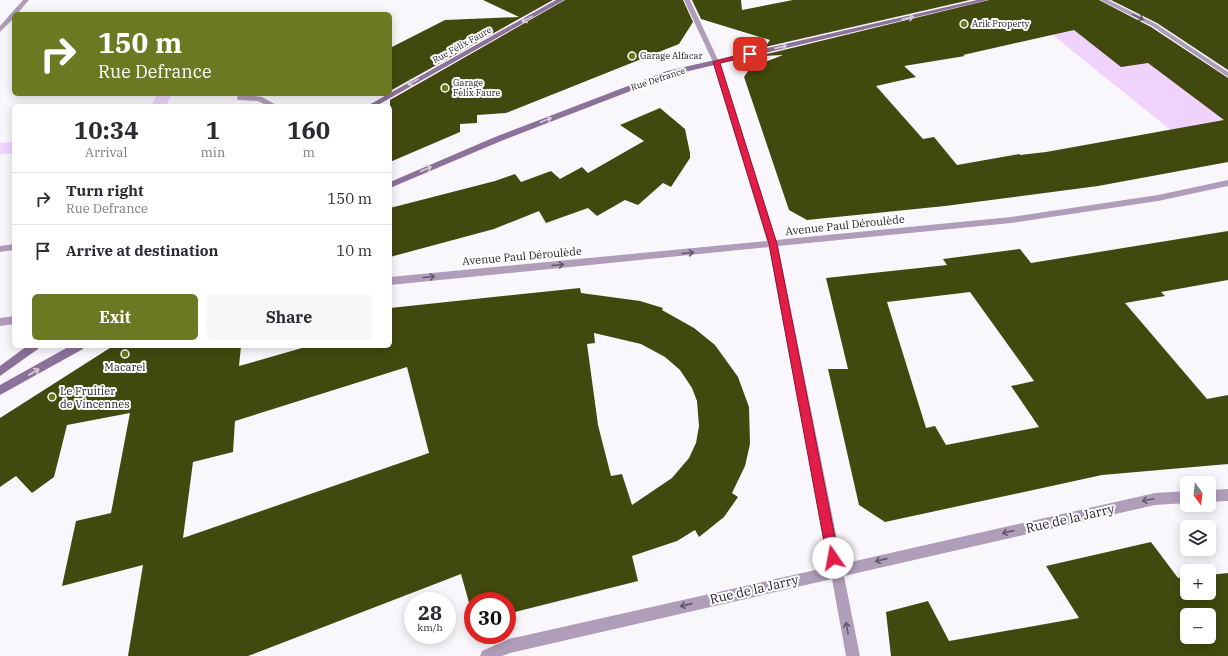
<!DOCTYPE html>
<html lang="en">
<head>
<meta charset="utf-8">
<style>
	body { margin:0; font-family:"IBM Plex Serif",serif; background:#f7f7f7; color:#2b2b33; height:100vh; display:flex; flex-direction:column; font-size:15px; white-space:nowrap }
	* { box-sizing:border-box; margin:0 }
	p { font-size:13px; color:#7c7c81 }
	.icon { flex:none; width:22px; height:22px; fill:none; stroke:currentColor; stroke-width:2; stroke-linecap:round; stroke-linejoin:round }
	.map { position:relative; flex:1; overflow:hidden }
	.drawer { position:absolute; left:12px; top:104px; width:380px; height:244px; display:flex; flex-direction:column; background:#fff; border-radius:6px; box-shadow:0 2px 10px #0003 }
	.drawer>* { flex:none }
	.top-card { position:absolute; left:12px; top:12px; width:380px; height:84px; border-radius:6px; box-shadow:0 2px 10px #0003; background:#6d7823; color:#fff; overflow:hidden }
	.needle { width:26px; rotate:165deg }
	.tools { position:absolute; left:1180px; top:476px; display:grid; gap:8px }
	.tools a { display:grid; place-items:center; width:36px; height:36px; border-radius:6px; background:#fff; box-shadow:0 2px 10px #0003; font-size:20px }
	.speed { position:absolute; left:404px; top:592px; display:flex; gap:8px; font-size:20px; font-weight:700; text-align:center }
	.speed>* { display:grid; place-content:center; width:52px; height:52px; border-radius:50%; background:#fff; box-shadow:0 2px 10px #0003; line-height:1 }
	.speed small { font-size:10px; font-weight:400 }
	.speed .limit { border:6px solid #d22; background:#fff; color:#111 }
	.pin { position:absolute; display:grid; place-items:center; width:34px; height:34px; color:#fff; margin:-17px; border-radius:8px; box-shadow:0 2px 6px #0006 }
	.me { position:absolute; width:44px; margin:-22px; rotate:348deg; stroke-linejoin:round; filter:drop-shadow(0 0 3px #0008) }
	.turn { display:flex; align-items:center; gap:14px; height:84px; padding:0 20px; font-size:18px }
	.turn .icon { width:52px; height:52px; stroke-width:2.5 }
	.turn b { display:block; font-size:28px; line-height:34px }
	.eta { display:flex; justify-content:space-evenly; align-items:center; height:68px; text-align:center }
	.eta b { font-size:24px; font-weight:700; line-height:28px }
	.button { display:flex; gap:8px; margin-top:auto; padding:8px 20px }
	.button a { flex:1; height:46px; border-radius:6px; background:#6d7823; color:#fff; font-size:16px; font-weight:700; line-height:46px; text-align:center }
	.button a+a { background:#f7f7f7; color:#2b2b33 }
	ul { padding:0; list-style:none }
	li { display:flex; align-items:center; gap:12px; height:52px; padding:0 20px; border-top:1px solid #e1e1e2 }
	li div { flex:1 }
	li b { display:block; font-size:15px }
	li em { font-style:normal }
	.map>svg:first-child { display:block }
</style>
</head>
<body>
<div class="map">
<svg width="1228" height="656" viewBox="0 0 1228 656">
	<rect width="100%" height="100%" fill="#faf7fc"/>
	<path fill="#efd3fd" d="M1013,3l135,60 80,59v40l-14,3z
		M157,94h15l-6,12h-15z
		M14,142v11l-14,1v-11z"/>
	<path fill="#42490e" fill-rule="evenodd" d="M483,0h70l-163,91v-43l55,-28 74,-3z
		M565,0h118l10,22 -14,22 -173,69 -29,2v8l-17,1v8l-70,30v-62z
		M692,0h49l1,10 51,-10h177l-205,47 5,-7 -69,-21z
		M989,0h110l52,27 77,51v84l-130,24 -153,20 -138,14 -18,-10 -45,-133 6,-9 33,-13 -24,1zM1074,30l47,37 27,-4 76,57 -178,32 -26,3 -1,-1 -62,11 -23,-28 -11,2 -47,-53 40,-9 -12,-11 61,-10 -2,-1z
		M1111,0h117v70l-71,-47z
		M660,108l25,21 5,24v5l-19,29 -8,-4 -25,22 -13,-5 -28,16 -9,-8 -42,15 -7,-12 -45,18 -104,28v-49l105,-27 20,-7 6,8 30,-11 9,8 22,-12 6,6 56,-32 -24,-16z
		M1228,231v49l-67,12 4,4 -40,7 82,96 21,-4v69l-126,11 -217,47 -26,-17 -31,-136h20l-22,-91 121,-13 -4,-6 77,-10 11,14zM970,292l64,89 -23,5 28,41 -93,18 -11,-19 -9,2 -39,-126z
		M580,288l1,5 59,8 23,7 -1,2 32,18 21,17 23,32 11,30 1,37 -5,22 -13,27 6,4 -14,20 -25,20 -4,-7 -18,11 -45,15 6,25 -131,33v-13h-34v16l-12,-43 -213,82h-120l15,-91 -81,21 14,-65 35,-8 19,-100 -63,12 -13,52 -22,16 -16,-17 -16,11v-69l113,-72h128l-2,20 70,-20h81v-38zM594,333l47,11 24,13 15,13 12,18 5,13 2,25 -3,17 -7,15 -17,20 -40,27 -10,-31 -11,2 -13,-51 -11,-81 8,-1zM407,367l22,86 -246,85 10,-76 40,-10 2,-31z
		M1151,542l27,36 9,-1v16h22v-18l19,-2v83h-337l-5,-44 42,-11 21,40 130,-23 -33,-52zM1187,615h22v22h-22z"/>
	<g fill="none" stroke-linecap="round" stroke-linejoin="round">
		<path fill="#b09db9" fill-rule="evenodd" d="M23,0h6l-12,14h-3v4l-14,14v-6z
			M239,94l23,3 16,9h-10l-10,-5 -20,-1 -1,-2z
			M14,244v6l-14,2v-6z"/>
		<path fill="#b09db9" fill-rule="evenodd" d="M684,0h6l29,62 57,178 235,-23 147,-22 70,-15v6l-70,15 -147,22 -233,23 64,318 313,-71 32,-2v12l-32,2 -311,71 16,80h-14l-14,-77 -322,74 -8,3h-22l2,-5 27,-12 320,-72 -60,-320 -379,38v-8l377,-36 -54,-179z
			M1100,0h8l48,24 72,48v5l-76,-51z
			M14,316v8l-14,2v-8z
			M1228,489v12l-19,1v-12z"/>
		<path fill="#8c719a" fill-rule="evenodd" d="M556,0h8l-188,106h-9z
			M977,0h11l-316,75 -171,66 -111,47v-6l105,-45 172,-66z
			M27,346h12l-1,3 -38,27v-10z
			M70,346h14l-1,3 -83,46v-10z"/>
	</g>
	<defs><path id="oneway-shaft" d="M-6 0H5M1.5-3L5.5 0L1.5 3" fill="none" stroke-width="1.6" stroke-linecap="round" stroke-linejoin="round"/></defs>
	<g stroke="#64586a">
		<use href="#oneway-shaft" transform="translate(1138 17) rotate(26)"/>
		<use href="#oneway-shaft" transform="translate(688 253) rotate(-5)"/>
		<use href="#oneway-shaft" transform="translate(558 265) rotate(-5)"/>
		<use href="#oneway-shaft" transform="translate(429 277) rotate(-5)"/>
		<use href="#oneway-shaft" transform="translate(1148 500) rotate(168)"/>
		<use href="#oneway-shaft" transform="translate(1008 532) rotate(167)"/>
		<use href="#oneway-shaft" transform="translate(881 560) rotate(167)"/>
		<use href="#oneway-shaft" transform="translate(686 605) rotate(167)"/>
		<use href="#oneway-shaft" transform="translate(847 628) rotate(-101)"/>
	</g>
	<g stroke="#d7cddc">
		<use href="#oneway-shaft" transform="translate(908 18) rotate(-13)"/>
		<use href="#oneway-shaft" transform="translate(527 19) rotate(151)"/>
		<use href="#oneway-shaft" transform="translate(781 47) rotate(-13)"/>
		<use href="#oneway-shaft" transform="translate(413 82) rotate(151)"/>
		<use href="#oneway-shaft" transform="translate(546 120) rotate(-22)"/>
		<use href="#oneway-shaft" transform="translate(426 169) rotate(-24)"/>
		<use href="#oneway-shaft" transform="translate(34 372) rotate(-30)"/>
	</g>
	<path fill="#e11d48" stroke="#92132f" d="M750,52l4,2 -1,1 -33,8 57,181 62,314 -2,4 -4,1 -4,-1 -2,-4 -58,-314 -56,-182z"/>
	<g fill="#6d7823" stroke="#fff" stroke-width="1.5">
		<circle cx="964" cy="24" r="4"/>
		<circle cx="632" cy="56" r="4"/>
		<circle cx="445" cy="88" r="4"/>
		<circle cx="125" cy="354" r="4"/>
		<circle cx="52" cy="397" r="4"/>
	</g>
	<g text-anchor="middle" stroke-width="4" stroke-linejoin="round" paint-order="stroke">
		<g font-size="9" fill="#26202a" stroke="#fff" text-anchor="start">
			<text x="972" y="27">Arik Property</text>
			<text x="640" y="59">Garage Alfacar</text>
			<text x="453" y="86">Garage<tspan x="453" dy="10">Felix Faure</tspan></text>
		</g>
		<g font-size="9" fill="#26202a" stroke="#fff">
			<text transform="translate(462 45) rotate(-29)" y="3">Rue Félix Faure</text>
			<text transform="translate(658 79) rotate(-18)" y="3">Rue Defrance</text>
		</g>
		<g font-size="11" fill="#26202a" stroke="#fff">
			<text transform="translate(845 225) rotate(-6)" y="4">Avenue Paul Déroulède</text>
			<text transform="translate(522 256) rotate(-5)" y="4">Avenue Paul Déroulède</text>
		</g>
		<g font-size="11" fill="#26202a" stroke="#fff">
			<text x="125" y="371">Macarel</text>
			<text x="60" y="395" text-anchor="start">Le Fruitier<tspan x="60" dy="13">de Vincennes</tspan></text>
		</g>
		<g font-size="13" fill="#26202a" stroke="#fff">
			<text transform="translate(1070 518) rotate(-13)" y="5">Rue de la Jarry</text>
			<text transform="translate(754 589) rotate(-13)" y="5">Rue de la Jarry</text>
		</g>
	</g>
</svg>
<div class="tools">
<a><svg class="needle" viewBox="-14 -14 28 28"><path d="M0-13l5 13h-10z" fill="#e53935"/><path d="M0 13l5-13h-10z" fill="#7c7c81"/></svg></a>
<a><svg class="icon" aria-label="layers" viewBox="0 0 24 24"><path d="M12 4l9 5-9 5-9-5zM3 14l9 5 9-5"/></svg></a>
<a>+</a>
<a>−</a>
</div>
<div class="speed"><div>28<small>km/h</small></div><div class="limit">30</div></div>
<div class="pin" style="left:750px;top:54px;background:#d93025"><svg class="icon" aria-label="arrive" viewBox="0 0 24 24"><path d="M6 21V4h12l-3 4 3 4H6"/></svg></div>
<svg class="me" style="left:833px;top:558px" viewBox="-20 -20 40 40"><circle r="19" fill="#fff"/><path d="M0-13L10 11 0 6-10 11z" fill="#e11d48"/></svg>
<div class="top-card">
<div class="turn"><svg class="icon" aria-label="right" viewBox="0 0 24 24"><path d="M7 20v-9h11M14 6l5 5-5 5"/></svg><div><b>150 m</b>Rue Defrance</div></div>
</div>
<section class="drawer">
<div class="eta">
<div><b>10:34</b><p>Arrival</p></div>
<div><b>1</b><p>min</p></div>
<div><b>160</b><p>m</p></div>
</div>
<ul>
<li><svg class="icon" aria-label="right" viewBox="0 0 24 24"><path d="M7 20v-9h11M14 6l5 5-5 5"/></svg><div><b>Turn right</b><p>Rue Defrance</p></div><em>150 m</em></li>
<li><svg class="icon" aria-label="arrive" viewBox="0 0 24 24"><path d="M6 21V4h12l-3 4 3 4H6"/></svg><div><b>Arrive at destination</b></div><em>10 m</em></li>
</ul>
<div class="button"><a>Exit</a><a>Share</a></div>
</section>
</div>
</body>
</html>
